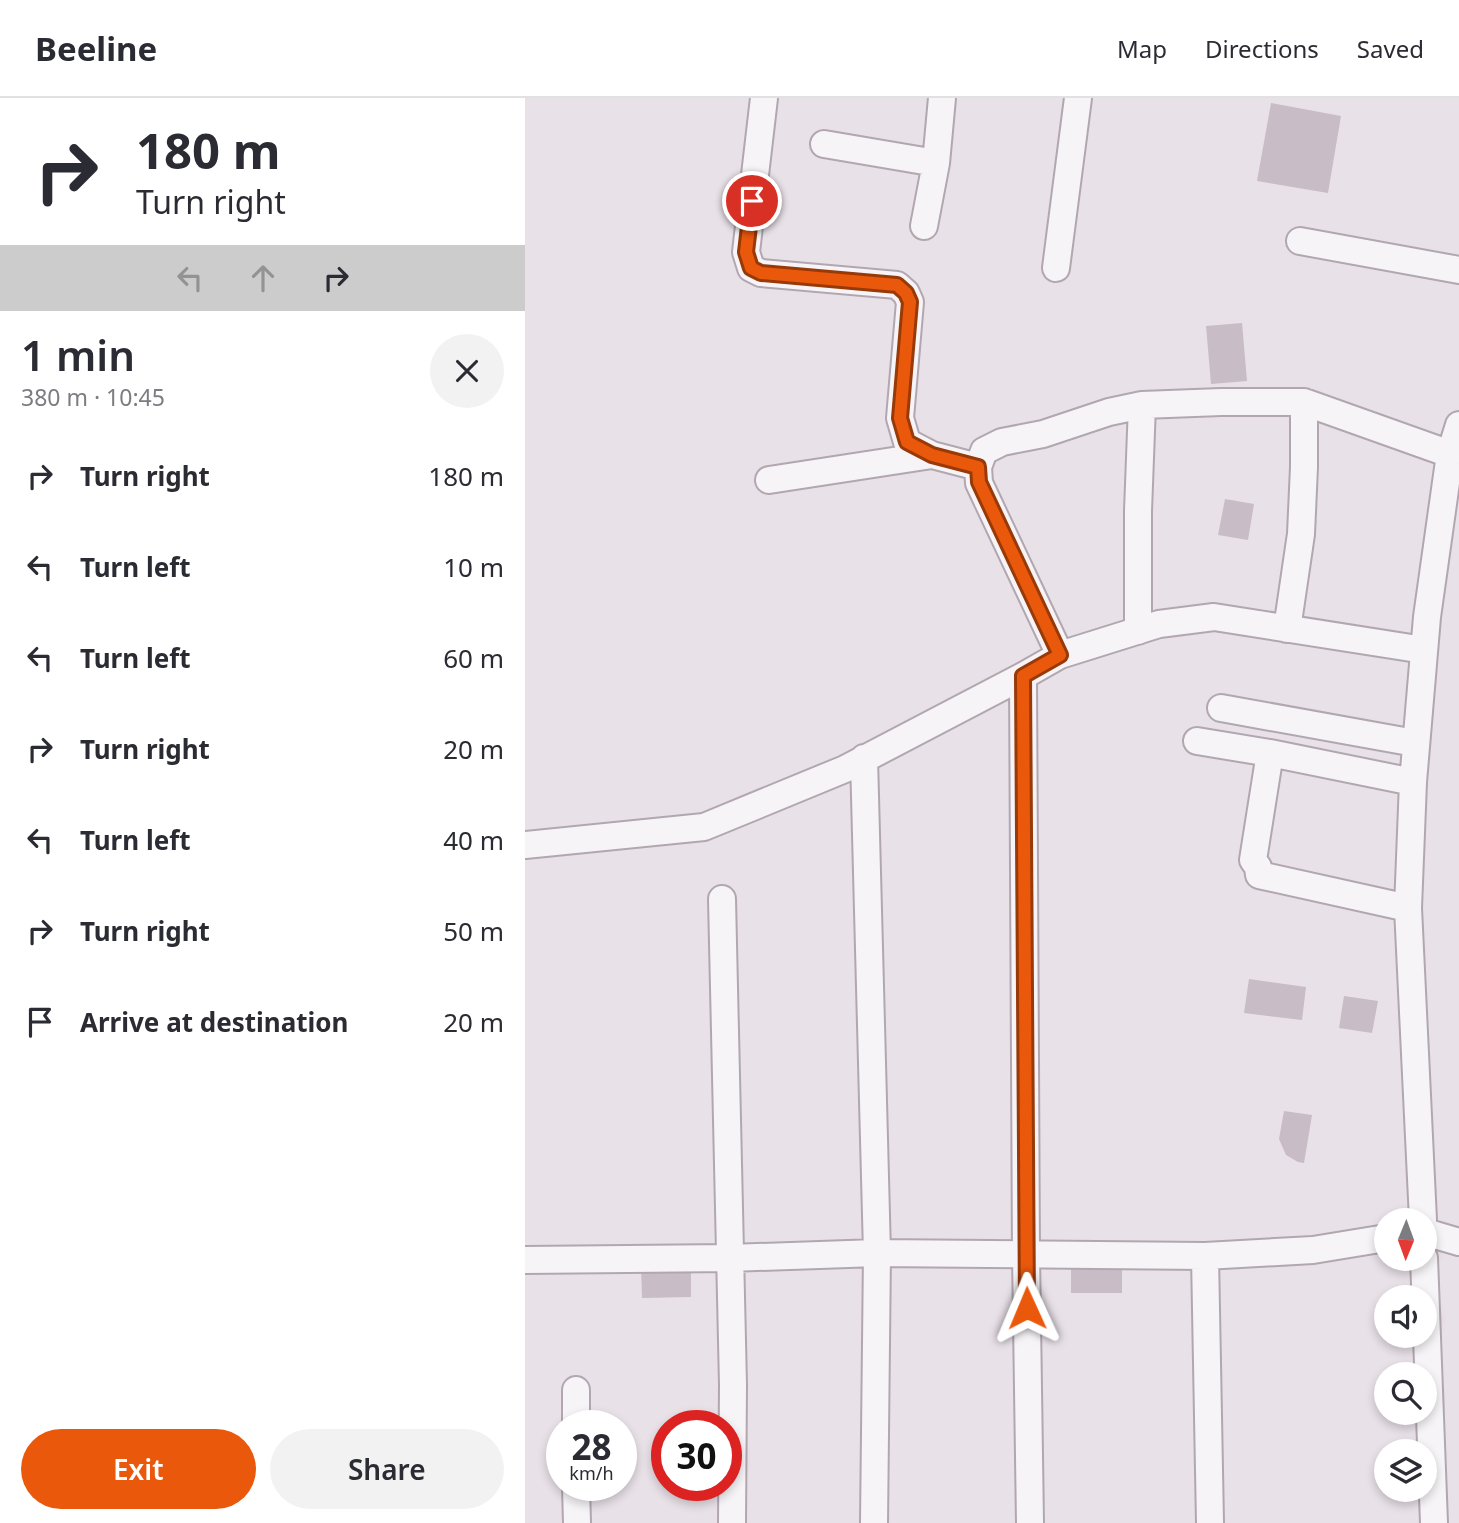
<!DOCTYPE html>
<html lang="en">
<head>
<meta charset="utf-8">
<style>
	body { margin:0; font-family:"Noto Sans",sans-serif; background:#f2f2f3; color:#2b2b33; height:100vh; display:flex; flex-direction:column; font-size:26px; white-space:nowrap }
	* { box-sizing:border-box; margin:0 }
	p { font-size:23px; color:#7c7c81 }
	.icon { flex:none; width:38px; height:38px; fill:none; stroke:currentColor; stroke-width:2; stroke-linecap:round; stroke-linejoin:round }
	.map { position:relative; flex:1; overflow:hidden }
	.panel { display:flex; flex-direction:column; background:#fff; width:525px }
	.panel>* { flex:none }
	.top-card { background:#fff; color:#2b2b33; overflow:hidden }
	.needle { width:46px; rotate:181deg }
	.fabs { position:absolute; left:849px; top:1110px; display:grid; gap:14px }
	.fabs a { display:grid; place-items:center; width:63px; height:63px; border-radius:50%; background:#fff; box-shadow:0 4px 10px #0003; font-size:35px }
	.speed { position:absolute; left:21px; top:1312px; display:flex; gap:14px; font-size:35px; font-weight:700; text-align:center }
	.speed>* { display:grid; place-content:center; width:91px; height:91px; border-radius:50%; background:#fff; box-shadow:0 4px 10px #0003; line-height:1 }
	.speed small { font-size:18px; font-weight:400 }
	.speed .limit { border:10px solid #d22; background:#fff; color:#111 }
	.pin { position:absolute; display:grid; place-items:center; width:60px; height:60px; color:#fff; margin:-30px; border:4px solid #fff; border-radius:50%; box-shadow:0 2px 7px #0007 }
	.me { position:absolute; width:77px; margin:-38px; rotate:359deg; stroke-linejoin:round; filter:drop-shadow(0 0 5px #0008) }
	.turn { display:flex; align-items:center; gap:24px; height:147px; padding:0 21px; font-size:32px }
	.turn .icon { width:91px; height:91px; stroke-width:2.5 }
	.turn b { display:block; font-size:49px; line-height:60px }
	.lanes { display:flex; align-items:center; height:66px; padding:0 21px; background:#0003; justify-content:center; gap:35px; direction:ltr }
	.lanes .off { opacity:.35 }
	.round { display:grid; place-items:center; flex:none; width:74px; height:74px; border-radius:37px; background:#f2f2f3 }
	.overview { display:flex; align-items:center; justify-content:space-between; height:119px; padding:0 21px }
	h1 { font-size:42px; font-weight:600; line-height:52px }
	.cta { display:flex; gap:14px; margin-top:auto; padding:14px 21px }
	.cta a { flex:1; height:80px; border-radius:42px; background:#ea580c; color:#fff; font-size:28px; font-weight:600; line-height:80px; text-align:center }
	.cta a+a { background:#f2f2f3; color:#2b2b33 }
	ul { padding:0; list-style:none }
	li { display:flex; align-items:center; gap:21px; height:91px; padding:0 21px }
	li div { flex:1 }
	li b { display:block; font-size:26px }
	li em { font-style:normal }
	header { display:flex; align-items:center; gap:42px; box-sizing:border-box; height:98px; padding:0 35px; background:#fff; border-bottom:2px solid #e1e1e2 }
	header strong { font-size:33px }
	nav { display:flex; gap:38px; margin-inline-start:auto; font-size:24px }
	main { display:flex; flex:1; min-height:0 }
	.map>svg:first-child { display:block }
</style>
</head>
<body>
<header>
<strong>Beeline</strong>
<nav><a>Map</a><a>Directions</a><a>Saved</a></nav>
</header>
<main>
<section class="panel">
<div class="top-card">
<div class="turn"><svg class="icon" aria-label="right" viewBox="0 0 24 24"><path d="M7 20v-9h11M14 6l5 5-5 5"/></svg><div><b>180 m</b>Turn right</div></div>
<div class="lanes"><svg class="icon off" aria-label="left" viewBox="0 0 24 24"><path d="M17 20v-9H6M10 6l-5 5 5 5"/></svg><svg class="icon off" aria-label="ahead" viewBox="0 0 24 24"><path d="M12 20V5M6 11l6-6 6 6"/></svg><svg class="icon" aria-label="right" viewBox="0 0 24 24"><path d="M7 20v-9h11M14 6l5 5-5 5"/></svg></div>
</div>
<div class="overview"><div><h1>1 min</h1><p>380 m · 10:45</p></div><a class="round"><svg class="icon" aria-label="close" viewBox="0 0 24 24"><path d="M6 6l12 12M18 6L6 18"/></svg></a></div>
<ul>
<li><svg class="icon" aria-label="right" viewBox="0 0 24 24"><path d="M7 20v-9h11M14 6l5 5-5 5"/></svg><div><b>Turn right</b></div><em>180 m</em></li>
<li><svg class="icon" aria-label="left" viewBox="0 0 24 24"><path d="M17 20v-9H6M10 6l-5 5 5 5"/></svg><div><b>Turn left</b></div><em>10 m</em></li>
<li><svg class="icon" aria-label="left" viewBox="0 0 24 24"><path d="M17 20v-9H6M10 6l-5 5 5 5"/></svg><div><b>Turn left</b></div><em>60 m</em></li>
<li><svg class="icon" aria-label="right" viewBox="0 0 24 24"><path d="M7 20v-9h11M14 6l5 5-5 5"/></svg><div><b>Turn right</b></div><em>20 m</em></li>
<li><svg class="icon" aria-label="left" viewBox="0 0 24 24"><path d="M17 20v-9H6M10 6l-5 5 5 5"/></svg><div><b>Turn left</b></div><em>40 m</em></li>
<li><svg class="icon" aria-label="right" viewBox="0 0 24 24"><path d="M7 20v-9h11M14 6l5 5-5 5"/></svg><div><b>Turn right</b></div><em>50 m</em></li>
<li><svg class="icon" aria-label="arrive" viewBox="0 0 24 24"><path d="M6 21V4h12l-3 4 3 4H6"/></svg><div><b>Arrive at destination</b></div><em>20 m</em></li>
</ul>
<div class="cta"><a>Exit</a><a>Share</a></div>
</section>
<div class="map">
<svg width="934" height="1425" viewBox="0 0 934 1425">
	<rect width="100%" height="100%" fill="#e8e1e8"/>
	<path fill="#c8bcc6" d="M746,5l70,13 -13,77 -71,-12z
		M717,225l5,58 -36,3 -5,-58z
		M700,401l29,5 -6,36 -30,-5z
		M724,881l57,8 -4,33 -58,-7z
		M819,898l34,5 -6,32 -33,-5z
		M759,1013l28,4 -8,48 -6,-1 -12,-7 -7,-16z
		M546,1164h51v31h-51z
		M116,1166h50v33l-49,1z"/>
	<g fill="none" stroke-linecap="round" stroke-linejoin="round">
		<g stroke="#b2a7b1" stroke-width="30">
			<path id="minor" d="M239,0l-18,154 5,16 10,5 136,12 9,8 4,9 -10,116 7,24 25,13 46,12
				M299,46l112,19
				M399,128l12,-63 6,-65
				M775,143l159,29
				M531,170l22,-170
				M244,382l163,-25
				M762,531l14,-95 3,-67v-65
				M613,533v-120l4,-106
				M535,557l-81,-172 -1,-16 6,-16 18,-9 41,-8 66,-22 33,-7 79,-3h83l146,52
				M498,578l3,578 4,269
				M696,610l194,35
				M672,643l73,12 143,29
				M745,655l-17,107 5,7 1,8 149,33
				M339,660l13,495 -3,270
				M0,747l179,-18 141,-58 178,-93 37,-21 99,-31 55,-7 210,33
				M197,801l11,486 -1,138
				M898,1122l-15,-312 5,-126 14,-165 23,-163 9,-29
				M900,1134l34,10
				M680,1158l5,267
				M899,1160l10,265
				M0,1162l204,-2 148,-5 328,3 108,-6 73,-12
				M51,1292v36
				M51,1388l1,37"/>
		</g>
		<use href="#minor" stroke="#f7f4f7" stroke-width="26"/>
	</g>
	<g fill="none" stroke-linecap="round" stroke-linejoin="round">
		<g stroke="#983908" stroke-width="18">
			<path id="route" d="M227,103l-6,51 5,16 10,5 136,12 9,8 4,9 -10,116 7,24 25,13 46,12 1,15 81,173 -37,21 4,632"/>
		</g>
		<use href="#route" stroke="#ea580c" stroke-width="12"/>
	</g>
</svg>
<div class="fabs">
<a><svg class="needle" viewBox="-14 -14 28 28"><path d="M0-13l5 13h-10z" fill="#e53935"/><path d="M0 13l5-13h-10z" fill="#7c7c81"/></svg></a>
<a><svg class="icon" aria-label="sound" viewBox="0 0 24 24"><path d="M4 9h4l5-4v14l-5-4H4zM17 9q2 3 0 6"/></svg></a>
<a><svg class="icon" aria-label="search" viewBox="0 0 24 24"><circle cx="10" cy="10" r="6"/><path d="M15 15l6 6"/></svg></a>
<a><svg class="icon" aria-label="layers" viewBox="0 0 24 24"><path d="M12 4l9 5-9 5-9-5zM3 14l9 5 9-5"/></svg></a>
</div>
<div class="speed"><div>28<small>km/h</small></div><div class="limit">30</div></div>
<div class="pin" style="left:227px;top:103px;background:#d93025"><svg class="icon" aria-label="arrive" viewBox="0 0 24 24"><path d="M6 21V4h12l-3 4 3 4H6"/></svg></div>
<svg class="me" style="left:502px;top:1210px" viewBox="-20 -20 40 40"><path d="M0-17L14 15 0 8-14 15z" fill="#ea580c" stroke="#fff" stroke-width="4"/></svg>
</div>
</main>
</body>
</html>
